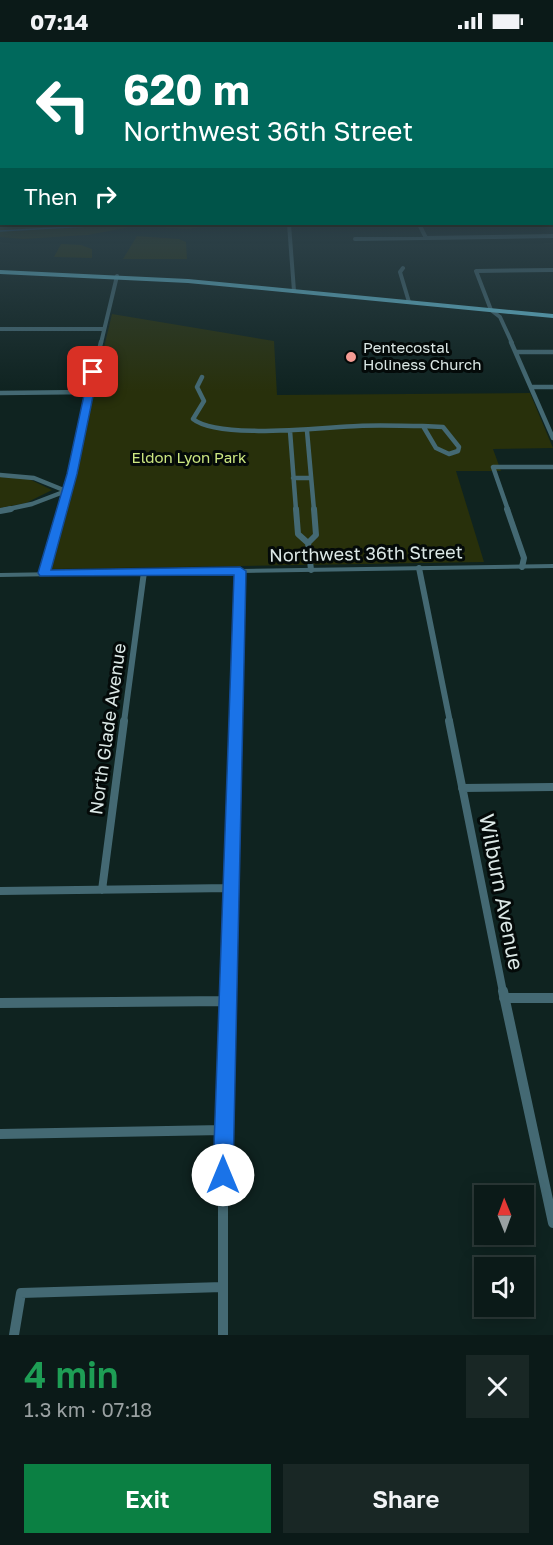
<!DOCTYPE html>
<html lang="en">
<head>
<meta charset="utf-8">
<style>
	body { margin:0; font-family:"Golos Text",sans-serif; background:#192725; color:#f1f3f6; height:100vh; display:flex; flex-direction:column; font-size:22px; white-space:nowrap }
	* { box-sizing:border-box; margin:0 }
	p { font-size:20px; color:#9aa1a2 }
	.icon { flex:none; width:33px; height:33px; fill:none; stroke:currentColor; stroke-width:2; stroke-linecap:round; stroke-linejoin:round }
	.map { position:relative; height:1293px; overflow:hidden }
	.details { display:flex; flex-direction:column; background:#0b1a18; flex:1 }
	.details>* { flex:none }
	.guide { position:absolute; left:0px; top:0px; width:554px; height:183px; box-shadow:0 3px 15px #0003,0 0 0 2px #2b3837; background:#00695c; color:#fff; overflow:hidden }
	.needle { width:39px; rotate:359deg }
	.controls { position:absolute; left:474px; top:1143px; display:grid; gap:12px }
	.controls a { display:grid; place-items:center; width:60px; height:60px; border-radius:0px; background:#0b1a18; box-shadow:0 3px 15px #0003,0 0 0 2px #2b3837; font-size:30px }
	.pin { position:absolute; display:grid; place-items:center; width:51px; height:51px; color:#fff; margin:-26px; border-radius:12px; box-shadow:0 3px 9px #0006 }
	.me { position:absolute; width:66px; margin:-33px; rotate:0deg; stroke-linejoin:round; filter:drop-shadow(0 0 4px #0008) }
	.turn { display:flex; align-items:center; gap:21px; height:126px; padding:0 24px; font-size:27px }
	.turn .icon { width:78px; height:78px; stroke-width:2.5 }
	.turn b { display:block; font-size:42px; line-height:51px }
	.then { display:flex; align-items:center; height:57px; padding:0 24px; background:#0003; gap:12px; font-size:22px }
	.round { display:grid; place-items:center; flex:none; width:63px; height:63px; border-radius:0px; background:#192725 }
	.headline { display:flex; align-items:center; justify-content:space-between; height:102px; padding:0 24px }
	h1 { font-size:36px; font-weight:600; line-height:45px; color:#1e9e55 }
	.button { display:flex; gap:12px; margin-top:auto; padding:12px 24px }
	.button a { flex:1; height:69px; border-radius:0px; background:#0b8043; color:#fff; font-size:24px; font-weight:600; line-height:69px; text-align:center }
	.button a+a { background:#192725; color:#f1f3f6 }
	.status { display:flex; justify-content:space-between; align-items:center; height:42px; padding:0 30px; background:#0b1a18; direction:ltr }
	.status svg { height:16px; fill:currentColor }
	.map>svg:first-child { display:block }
</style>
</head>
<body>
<div class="status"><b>07:14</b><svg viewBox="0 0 49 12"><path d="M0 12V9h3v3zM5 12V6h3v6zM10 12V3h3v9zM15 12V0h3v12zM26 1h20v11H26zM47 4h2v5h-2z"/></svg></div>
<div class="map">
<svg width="553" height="1293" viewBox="0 0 553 1293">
	<rect width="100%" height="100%" fill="#0f2320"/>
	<path fill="#28300b" d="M32,182l5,1 187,-1 -36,5 -53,-3 -47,9 -65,4 -23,-2v-10z
		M137,194l42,3 7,3 1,17h-64z
		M61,202l20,1 11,4v9l-38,-1z
		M112,272l162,27 3,54 253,-2 23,55 -60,1 8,22h-45l28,91 -433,7z
		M0,435l29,2 23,11 -26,13 -26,5z"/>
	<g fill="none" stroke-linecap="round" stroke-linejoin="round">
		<path stroke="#215b8c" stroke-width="1.5" d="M0,189l125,-7"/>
		<path stroke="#446973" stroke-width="4" d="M289,182l5,67
			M419,182l7,14
			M355,197l198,-3
			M403,226l-3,4 9,30
			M0,287h103
			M101,301l16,-67
			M512,301l-12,-26 -9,-7 -15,-39 77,-1"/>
		<path stroke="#446973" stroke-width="4.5" d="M511,300l42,96
			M516,310h37
			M202,335l-5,10 7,14 -11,18c26,21 130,8 165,7 21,-1 43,0 65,0
			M532,345h21
			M0,351l89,-1
			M423,384l20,1 16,20 -1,4 -9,3 -13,-6z
			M290,389l6,79
			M307,389l7,79
			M0,433l34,3 32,13
			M293,436h18
			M4,468l28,-6 34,-13
			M62,468l39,-168
			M508,468l-15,-43h60"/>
		<path stroke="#446973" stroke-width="6" d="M296,467l2,25 10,9
			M507,467l17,49 -2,9
			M0,469l11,-2
			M308,501l8,-8 -2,-26
			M308,501l3,27
			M419,526l31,154
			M44,531l18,-64
			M124,680l20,-150
			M235,680l5,-151"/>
		<path stroke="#446973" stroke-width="8" d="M449,679l54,271
			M462,746l91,-1
			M102,848l22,-169
			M0,849l231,-3
			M227,950l8,-271"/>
		<path stroke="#446973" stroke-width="10" d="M503,949l50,232
			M504,956h49
			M0,961l228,-2
			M0,1092l223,-4
			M14,1293l7,-42 202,-6
			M223,1293v-205l4,-139"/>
		<path fill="#446973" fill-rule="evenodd" d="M553,522v4l-553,9v-4z"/>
		<path fill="#68c3da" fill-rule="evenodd" d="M0,228l188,9 365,35v4l-365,-35 -188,-9z"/>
	</g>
	<linearGradient id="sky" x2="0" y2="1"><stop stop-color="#081312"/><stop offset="0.48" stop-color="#31454e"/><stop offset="1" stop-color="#31454e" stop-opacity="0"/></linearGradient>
	<rect width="553" height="350" fill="url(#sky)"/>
	<path fill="#1a73e8" stroke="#114b97" stroke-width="1.5" d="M93,328l5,2 -21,102 -26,96 189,-3 6,4 -13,604 -3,7 -7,3 -7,-3 -3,-7 21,-600 -194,1 -2,-3 29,-99 22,-102z"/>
	<circle fill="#f59c94" stroke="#040a09" stroke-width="2" cx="351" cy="315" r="6"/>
	<g text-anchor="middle" stroke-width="6" stroke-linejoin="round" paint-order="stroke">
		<g font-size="15" fill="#dce8e6" stroke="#040a09" text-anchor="start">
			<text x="363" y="311">Pentecostal<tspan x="363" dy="17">Holiness Church</tspan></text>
		</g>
		<g font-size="15" fill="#cde782" stroke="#040a09">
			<text x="189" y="421">Eldon Lyon Park</text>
		</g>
		<g font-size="18" fill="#dce8e6" stroke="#040a09">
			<text transform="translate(366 512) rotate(-1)" y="6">Northwest 36th Street</text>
			<text transform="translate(108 687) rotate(-82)" y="6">North Glade Avenue</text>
		</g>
		<g font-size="21" fill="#dce8e6" stroke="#040a09">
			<text transform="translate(501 850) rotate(79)" y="7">Wilburn Avenue</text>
		</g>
	</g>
</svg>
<div class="controls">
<a><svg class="needle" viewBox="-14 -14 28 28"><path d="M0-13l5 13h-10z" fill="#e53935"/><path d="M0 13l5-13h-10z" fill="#9aa1a2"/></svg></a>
<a><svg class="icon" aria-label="sound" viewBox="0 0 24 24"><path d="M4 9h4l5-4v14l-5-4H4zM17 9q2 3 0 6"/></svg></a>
</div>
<div class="pin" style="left:93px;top:330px;background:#d93025"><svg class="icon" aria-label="arrive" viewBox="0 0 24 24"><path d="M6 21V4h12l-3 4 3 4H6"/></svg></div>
<svg class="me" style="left:223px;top:1133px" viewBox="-20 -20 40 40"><circle r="19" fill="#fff"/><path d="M0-13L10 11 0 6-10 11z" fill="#1a73e8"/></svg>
<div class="guide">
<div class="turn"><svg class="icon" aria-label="left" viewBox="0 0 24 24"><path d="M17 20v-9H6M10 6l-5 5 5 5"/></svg><div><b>620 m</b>Northwest 36th Street</div></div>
<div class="then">Then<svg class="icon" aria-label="right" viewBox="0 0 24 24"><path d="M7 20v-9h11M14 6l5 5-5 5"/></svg></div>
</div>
</div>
<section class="details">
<div class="headline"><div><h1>4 min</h1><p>1.3 km · 07:18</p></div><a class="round"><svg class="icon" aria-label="close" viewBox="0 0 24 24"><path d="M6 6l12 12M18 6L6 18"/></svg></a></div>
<div class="button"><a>Exit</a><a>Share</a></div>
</section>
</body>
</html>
